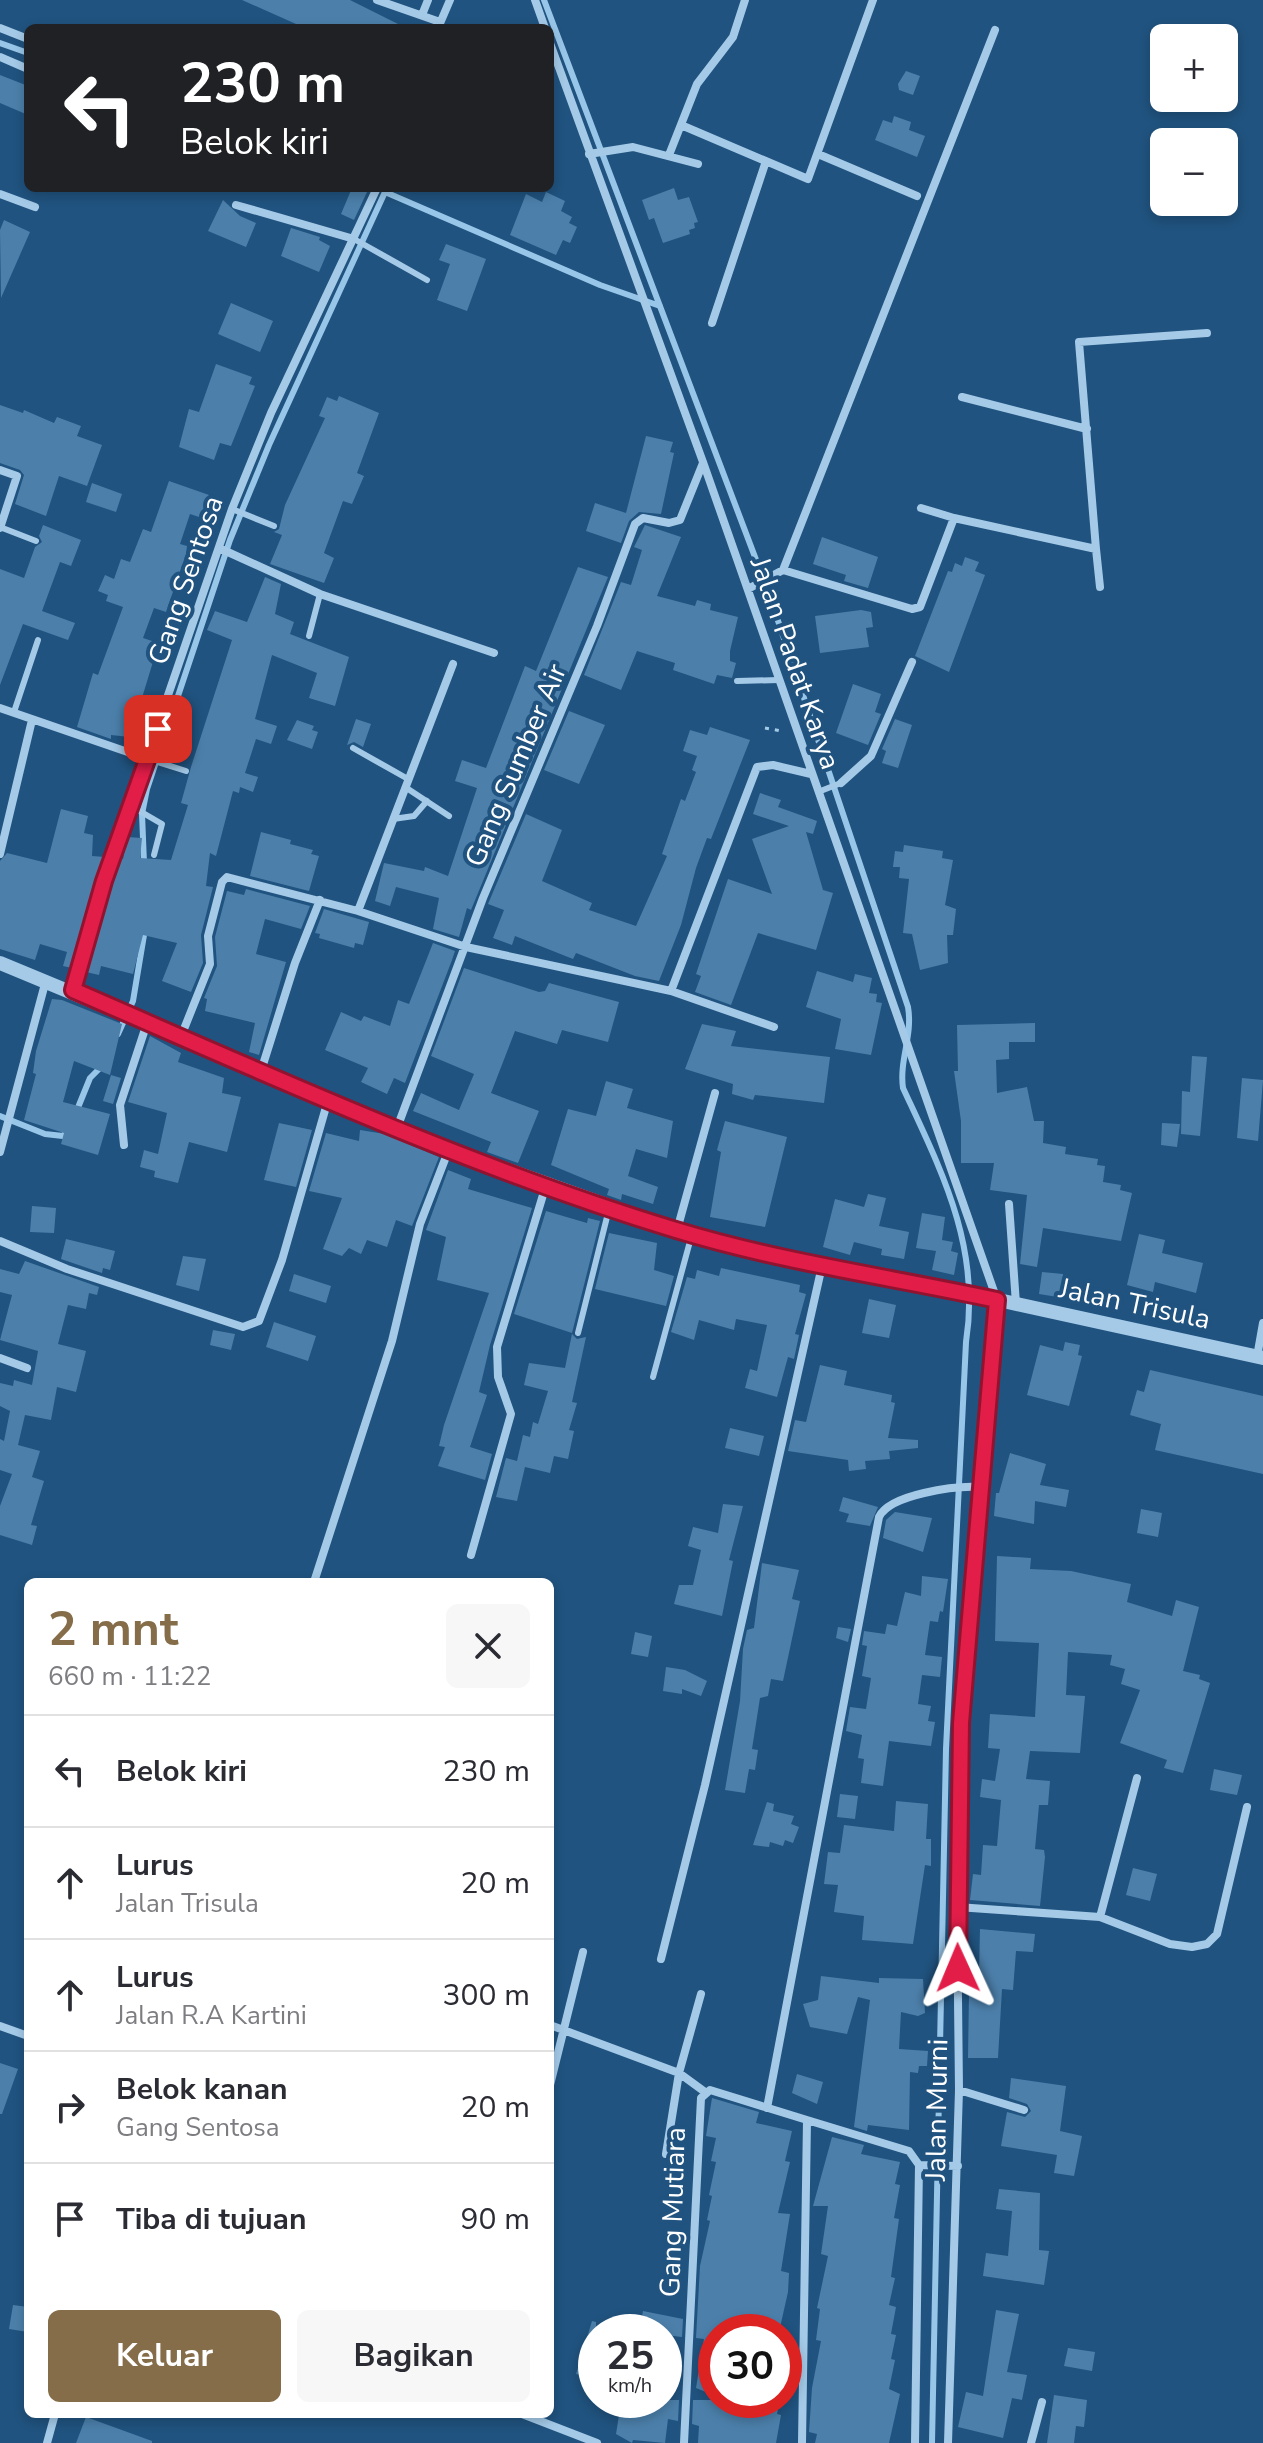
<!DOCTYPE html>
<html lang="id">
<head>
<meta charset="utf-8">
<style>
	body { margin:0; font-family:"Nunito Sans",sans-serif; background:#f7f7f7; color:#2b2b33; height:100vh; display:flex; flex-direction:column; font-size:30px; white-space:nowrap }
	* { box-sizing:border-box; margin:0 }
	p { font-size:26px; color:#7c7c81 }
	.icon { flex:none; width:44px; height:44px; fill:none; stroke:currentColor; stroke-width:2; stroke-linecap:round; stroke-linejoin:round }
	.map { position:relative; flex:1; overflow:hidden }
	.sheet { position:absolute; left:24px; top:1578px; width:530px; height:840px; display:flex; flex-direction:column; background:#fff; border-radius:12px; box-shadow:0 4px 12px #0003 }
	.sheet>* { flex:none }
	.top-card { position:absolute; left:24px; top:24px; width:530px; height:168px; border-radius:12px; box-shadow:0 4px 12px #0003; background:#202124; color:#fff; overflow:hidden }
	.controls { position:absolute; left:1150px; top:24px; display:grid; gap:16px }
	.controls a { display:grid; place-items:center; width:88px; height:88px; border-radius:12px; background:#fff; box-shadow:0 4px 12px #0003; font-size:40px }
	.speed { position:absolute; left:578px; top:2314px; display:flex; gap:16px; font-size:40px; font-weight:700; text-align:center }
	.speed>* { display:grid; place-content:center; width:104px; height:104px; border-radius:50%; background:#fff; box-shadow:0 4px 12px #0003; line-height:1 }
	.speed small { font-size:20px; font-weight:400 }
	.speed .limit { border:12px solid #d22; background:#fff; color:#111 }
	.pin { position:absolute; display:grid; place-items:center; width:68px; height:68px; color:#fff; margin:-34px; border-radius:16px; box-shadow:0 4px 12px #0006 }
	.me { position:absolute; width:88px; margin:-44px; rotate:359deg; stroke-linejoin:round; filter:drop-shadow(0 0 6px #0008) }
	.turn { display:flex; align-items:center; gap:28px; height:168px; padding:0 24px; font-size:36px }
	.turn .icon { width:104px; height:104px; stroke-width:2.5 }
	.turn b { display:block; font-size:56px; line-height:68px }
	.round { display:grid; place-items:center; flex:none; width:84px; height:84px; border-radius:12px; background:#f7f7f7 }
	.summary { display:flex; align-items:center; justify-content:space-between; height:136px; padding:0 24px }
	h1 { font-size:48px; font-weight:700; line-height:60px; color:#866d49 }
	.primary-button { display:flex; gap:16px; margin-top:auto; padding:16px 24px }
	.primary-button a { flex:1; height:92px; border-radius:12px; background:#866d49; color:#fff; font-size:32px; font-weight:700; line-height:92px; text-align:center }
	.primary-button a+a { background:#f7f7f7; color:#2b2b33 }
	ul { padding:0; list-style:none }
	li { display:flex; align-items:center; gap:24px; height:112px; padding:0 24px; border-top:2px solid #e1e1e2 }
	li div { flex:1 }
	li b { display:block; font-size:30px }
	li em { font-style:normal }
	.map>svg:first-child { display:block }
</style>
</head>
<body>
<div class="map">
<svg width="1263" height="2443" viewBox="0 0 1263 2443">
	<rect width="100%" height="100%" fill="#20537f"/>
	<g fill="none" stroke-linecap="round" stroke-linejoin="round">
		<path stroke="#98c6e9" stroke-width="6" d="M544,0l225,594 139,413c5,29 -9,53 -5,81 39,84 78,159 63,254l-20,407 -14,694
			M0,43l28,10
			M144,863l-2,-49 5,-25 83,-249 39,-95 116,-253 215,93 60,21
			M118,1034l15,-33 12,-72
			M77,1110l13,-32 13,-13
			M0,1116l45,18 18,2 4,-5"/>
	</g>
	<path fill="#4c80ab" d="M242,0h108l56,28h-101z
		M906,71l14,5 -7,19 -14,-5 -1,-6z
		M0,75l28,11v29l-28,-12z
		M894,116l17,6 -2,8 16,6 -8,21 -42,-17 8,-20 9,3z
		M352,188l15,4 -13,28 -13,-6z
		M674,188l4,12 11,-3 9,25 -4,1 1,5 -6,2 1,4 -27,9 -9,-25 -5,2 -7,-20z
		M546,192l19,9 -4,10 11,6 -3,6 8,4 -7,16 -7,-3 -7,15 -46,-20 16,-41 16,8z
		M223,200l17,16 16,7 -10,24 -38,-16z
		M4,220l26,12 -29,66 -1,-68z
		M291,228l29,9 -1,3 11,6 -11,26 -38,-16z
		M446,244l40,15 -19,52 -30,-11 13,-36 -11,-4z
		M231,303l42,18 -13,31 -42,-18z
		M216,364l36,13 -3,7 6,2 -24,60 -11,-3 -6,17 -35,-13 10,-38 10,3z
		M339,396l40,17 -22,60 7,3 -12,28 -9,-3 -19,52 10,5 -10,25 -54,-19 12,-29 -8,-3 5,-3 6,-24 40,-87 -6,-2 8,-19 10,4z
		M0,405l23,8 1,-3 30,13 3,-6 24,9 -4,10 25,9 -15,41 -28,-10 -13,40 -31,-12 9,-29 -4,-5 -20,-7z
		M646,436l27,6 -3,10 4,1 -13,61 -22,-2 -10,9 -8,22 -35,-12 9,-28 31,10z
		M169,481l40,14 -7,23 -12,-4 -10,30 7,2 -1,8 -20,58 -12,-4 -11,30 12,4 -3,9 4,1 -26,85 -19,-2v4l-34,-12 16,-54 5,2 25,-68 -17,-6 2,-6 -10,-4 7,-16 9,4 7,-20 9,3 13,-33 8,3z
		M92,483l30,11 -6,18 -30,-10z
		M43,525l38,15 -10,26 -11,-4 -18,49 33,12 -7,17 -45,-16 -23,61v-116l24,9 11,-31 7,-5 -3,-6z
		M645,525l36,12 -24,59 38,10 2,-6 14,4 -1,6 28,7 -8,34v10l6,2 -4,15 -15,-3 -3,9 -41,-14 2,-7 -38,-12 -16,39 -37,-15 37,-93 10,3 11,-35 -8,-3z
		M822,537l56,20 -10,31 -24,-7 2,-6 -33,-11z
		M965,557l14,5 -4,9 10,4 -36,97 -34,-16 33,-85 4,1 3,-9 7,3z
		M578,567l30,10 -137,333 -4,-2 -8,29 -26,-8 6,-31 -43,-11 -6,19 -15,-5 9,-38 40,8 1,-4 23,9 29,-88 -22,-7 7,-21 24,8 39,-102 11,5z
		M265,577l16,7 -6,30 19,8 -4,12 59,23 -14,49 -26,-8 8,-25 -45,-18 -17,64 22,7 -6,18 -15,-5 -11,34 13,4 -5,15 -13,-5 -1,6 -6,-2 -17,65 -6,-3 -4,33 7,1 -12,48 2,28 -12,29 -29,-11 15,-38 -34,-8 -10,39 -32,-8 -2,9 -13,-3 31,-106 2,-8 4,1 4,-22 15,1 -2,20 31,2 17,-55 -7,-2 10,-36 41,-127 -25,-10 8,-19 32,11z
		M861,610l10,2 2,15 -7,1 3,19 -49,6 -5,-37z
		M853,684l28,10 -6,18 6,2 -13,31 -32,-12z
		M569,711l36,14 -26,59 -35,-14z
		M356,719l15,5 -8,23 -9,-5 -7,3z
		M895,719l17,6 -14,43 -16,-5 4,-12 -4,-2z
		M297,720l17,6 -2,4 6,2 -6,17 -25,-9z
		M710,727l40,13 -39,99 -4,-1 -11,30 -15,57 -22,56 -24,-5 -59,-23 -3,6 -58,-23 -3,9 -19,-7 11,-28 -16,-6 38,-90 36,16 -20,51 50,22 -3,7 47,16 31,-70 -5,-2 19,-55 4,2 11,-29 -4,-2 5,-14 -14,-5 7,-21 17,5z
		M760,793l21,7 -3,7 39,14 -4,13 -7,-2 17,58 10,3 -17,57 -58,-17 -27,72 -36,-13 6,-16 -5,-2 32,-95 44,15 -20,-55 37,-13 -36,-12z
		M61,809l27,7 -4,17 9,2 -1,21 13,1 -33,111 -9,-2 4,-14 -27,-8 -5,16 -35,-11v-88l7,-8 40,10z
		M261,832l30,8 -1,4 23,6 -2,4 8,2 -10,35 -59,-15z
		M904,845l39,6 -1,7 11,2 -8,45 11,4 -3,26h-6l1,28 -28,7 -8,-36 -9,-1 6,-54 -10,-1 1,-11h-7l2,-16 8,1z
		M246,889l64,17 -9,23 -36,-10 -9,35 30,8 -27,93 -10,-3 6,-29 -50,-12 2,-12 -3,-1 13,-32 -2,-29 12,-46 17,4z
		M324,909l45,13 -6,23 -8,-2 -1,5 -35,-10 1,-4 -5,-1z
		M433,943l22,8 -3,9 -47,123 -11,-5 -7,16 -26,-12 7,-14 -43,-18 16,-38 20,9 3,-5 26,10 8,-26 11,4z
		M464,968l75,24 6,-1 4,-8 70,19 -11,40 -46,-12 -5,14 -42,-13 -24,62 48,18 -21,52 -31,-11 4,-10 -78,-31 8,-18 38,17 15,-36 -43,-18z
		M817,971l36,11 2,-8 17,4 -3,15 8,1 -1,8 6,1 -11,52 -36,-6 6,-30 -35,-12z
		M52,999l10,1 60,24 -12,51 -36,-14 -11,41 47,12 -12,41 -37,-11 3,-11 -40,-13 12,-46 -3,-1 3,-22z
		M1035,1023v19h-26v17l-13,1 1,33 30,-6 7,34h10l-1,22 23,4 -1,7 33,5 -1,6 8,1 -2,16 18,3 -1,5 12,3 -11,48 -78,-13 -6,39 -17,-3 7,-69 -37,-5 4,-27h-33v-42l-7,-50h4l-1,-46z
		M702,1024l34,7 -5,15 99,11 -6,46 -69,-8 -2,5 -21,-6 1,-10 -48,-15z
		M150,1036l31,17 -3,9 46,16 -2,15 19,4 -14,55 -38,-10 -11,41 -24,-6 1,-6 -15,-4 4,-17 14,4 9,-41 -39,-11z
		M1192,1056l15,1 -7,79 -19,-2 1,-43 8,1z
		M111,1075l10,3 -8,26 -10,-3z
		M1242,1078l21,2 -5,61 -21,-3z
		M606,1081l27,8 -6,19 46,13 -6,37 -31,-9 -8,27 30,11 -5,17 -31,-10 -1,6 -14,-5 2,-6 -58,-24 17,-56 28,7z
		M725,1121l62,16 -22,90 -55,-10 11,-65 -4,-2z
		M279,1123l33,7 -16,57 -32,-7z
		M1162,1123l18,1 -3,23 -16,-2z
		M360,1130l25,4 54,23 -27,69 -16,-6 -9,27 -20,-7 -6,14 -12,-6 -7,8 -19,-7 19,-51 -33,-7 17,-58 33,8z
		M448,1170l23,9 -3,10 64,19 -42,137 -11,47 8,3 -17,52 22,7 -7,26 -47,-14 7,-19 -6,-1 5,-21 45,-132 -52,-13 9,-43 -20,-7z
		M868,1194l18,4 -7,28 30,6 -5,27 -23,-4 1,-6 -28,-7 -4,13 -27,-8 12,-48 29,8z
		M32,1206l24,2 -2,25 -24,-1z
		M546,1211l41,12 1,-5 12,3 -28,112 -58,-19z
		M922,1213l23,4 -3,23 11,2 -2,9 7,2 -4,22 -22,-5 4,-19 -20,-3z
		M609,1233l48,10 -3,27 20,6 -8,30 -71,-17z
		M1139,1234l26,6 -3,13 41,10 -7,30 -41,-11 -2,10 -26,-7z
		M66,1239l49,12 -5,19 -7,-2 -1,5 -41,-14z
		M183,1256l23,3 -7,32 -23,-6z
		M25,1261l74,26 -2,8 -8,-2 -3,16 -18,-4 -10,39 28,7 -10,41 -19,-5 -6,33 -26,-5 -7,30 22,6 -8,26 12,4 -13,44 6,1 -5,19 -32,-10v-29l12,-32 -12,-4v-31l4,2 6,-30 -10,-5v-23l13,3 1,-6 18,5 6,-34 -38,-11 12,-45 -12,-3v-23l19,5z
		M721,1268l79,17 -1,7 7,2 -11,40 4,1 -5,24 -6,-2 -11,40 -32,-9 5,-19 7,2 10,-46 -31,-6 -2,11 -35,-10 -5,20 -23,-8 16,-55 8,2 2,-9 22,6z
		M1042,1272l21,2 1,24 -25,-4z
		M294,1274l37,12 -5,17 -37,-12z
		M869,1299l27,6 -7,33 -27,-5z
		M274,1322l42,14 -8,25 -42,-14z
		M213,1330l22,4 -4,16 -21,-5z
		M572,1334l5,5 9,-2 -14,65 5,1 -8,27 5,1 -6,28 -14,-3 -4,17 -25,-6 -8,34 -21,-4 10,-39 11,3 6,-26 7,2 3,-15 5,2 10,-33 -24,-6 5,-22 36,5z
		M1065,1342l15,3 -2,10 4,1 -13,50 -42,-11 13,-50 23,6z
		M820,1365l27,6 -3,14 48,10 -1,7 4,1 -7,35 30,2v8l-29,3 1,8 -25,2 1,8 -17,2 -1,-11 -60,-9 7,-31 11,2z
		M1150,1370l113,26v78l-108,-24 6,-26 -31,-9 7,-25 7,2z
		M730,1428l34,8 -5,20 -34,-8z
		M1010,1453l36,11 -6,21 29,5 -3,17 -31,-6 -1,23 -40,-8 2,-23h3z
		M843,1497l35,10 -8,19 -24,-4 3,-8 -10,-3z
		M723,1504l20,2 -14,54 4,1 -11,55 -48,-12 5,-19h14l8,-35 -13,-4 5,-19 25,6z
		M1141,1509l21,4 -4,24 -21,-4z
		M895,1512l37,6 -9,34 -40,-14 3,-18z
		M997,1556l34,2 -1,11 41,2 60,13 -4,18 45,14 4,-16 23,7 -16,64 17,4 -1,4 11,4 -27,90 -19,-5 3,-8 -47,-17 20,-53 -19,-6 4,-15 -15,-4 2,-10 -44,-3 -2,43 19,1 -5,57 -50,-2 -4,28 24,2 -2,24h-9l-4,44 9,1 1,7 -5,49 -70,-6 3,-26 8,1 2,-30 14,1 4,-46 -21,-3 2,-18 13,2 5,-32 -12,-1 2,-34 45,3 4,-74 -44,-2z
		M762,1563l37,7 -7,29 8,2 -17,80 -12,-2 -3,17 -8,2 -8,51 6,1 -3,20 -6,-1 -4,24 -20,-3 15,-89 3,-52 4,-19 7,-2z
		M922,1576l26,3 -5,33 -3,-1 -2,11 -8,-1 -5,34 17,2 -2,20 -18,-2 -4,29 13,2 -3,15 7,1 -4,24 -42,-5 -6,45 -22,-3 3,-24 -6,-1 4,-23 -16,-4 4,-24 16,2 5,-31 -9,-2 5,-30 -5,-1 2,-14 21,3 2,-10 10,2 8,-34 16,4z
		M838,1627l13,2 -3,13 -12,-4z
		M635,1632l17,4 -4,21 -17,-3z
		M666,1667l19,3 22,11 -6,15 -19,-7v5l-19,-3z
		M1214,1769l28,6 -5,20 -27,-5z
		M840,1794l18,2 -3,23 -18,-2z
		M896,1801l32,3 -2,35h5v27l-6,-1 -12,79 -51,-4 2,-24 -30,-4 4,-27 -14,-1 4,-32 12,1 4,-28 50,6z
		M767,1802l7,2 -1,7 21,5 -3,8 8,3 -6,16 -8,-3 -2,6 -13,-4 -1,5 -16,-2z
		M1133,1868l24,6 -7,27 -24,-6z
		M980,1929l55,5 -2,18 -17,-1 -3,39 -11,-1 -4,69h-30l1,-65 4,-21 6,1z
		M821,1976l58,7v-5l44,1 2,34 -7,3 -17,-4 -2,37 29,2 -1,15h-8l-1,7 -8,-1 -1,58 -41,-5 -1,6 -13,-4 16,-127 -12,-3 -11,37 -37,-7 -7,-23 15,-4z
		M0,2063l18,6 -16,45h-2z
		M797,2074l26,8 -6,22 -25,-11z
		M1011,2078l55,8 -6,45 22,5 -8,40 -20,-3 3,-18 -56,-9 6,-34 18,5 6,-6 -4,-7 -18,-6z
		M712,2098l47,14 -3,11 36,8 -7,30 5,1 -12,51 12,1 -9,57 8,2 -1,19 -9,40h-63v64l-20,-8 8,-49 -8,-1 4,-72 10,-45 -3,-1 5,-24 -3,-1 7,-33 -5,-1 5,-23 -10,-2z
		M832,2137l32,8 -3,9 39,8 -5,22 5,1 -6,33 5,1 -8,58 4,1 -6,27 7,2 -5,27 5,1 -5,24 4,1 -6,29 11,5 -11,49h-74l2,-9 -8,-2 3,-44 9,-47 -5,-1 4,-31 -3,-1 11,-52 -7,-2 7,-48h-15z
		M999,2189l41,4 -1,57 10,1 -5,34 -61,-9 3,-23 22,3 4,-45 -16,-2z
		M13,2305l15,2v25l-19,-3z
		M996,2310l23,4 -12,58 20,3 -5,25 -10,-2 -9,40 -45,-11 8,-35 17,4z
		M643,2311l40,8 -1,18 -43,-5z
		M592,2321l4,1v57l-20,-5z
		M1068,2348l27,4 -3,19 -28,-5z
		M1054,2395l33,5 -3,27 -8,-1 -2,17h-27z
		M640,2400h39l-1,21 -10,-2 -3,24 -32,-3 -1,3 -16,-9 3,-19 18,1z
		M693,2400h87l-3,14 4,1 -5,28h-78l1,-17 -7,-2z
		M86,2417l66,24v2h-76z"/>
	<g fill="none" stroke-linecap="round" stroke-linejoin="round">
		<path stroke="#a4cae8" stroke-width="3" stroke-dasharray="4 6" stroke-linecap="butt" d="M765,728l16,3"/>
		<path stroke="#a4cae8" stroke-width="6" d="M354,239l73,41
			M232,509l42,17
			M0,527l36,14
			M309,636l11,-42
			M737,681l42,-1
			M14,712l24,-72
			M353,748l55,31
			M148,759l38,12
			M405,787l44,29
			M818,792l23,-9
			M131,806l31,18 -8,31
			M393,819l21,-3 13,-15
			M578,1333l31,-124
			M653,1377l39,-143
			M109,2414l5,1"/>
		<path stroke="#a4cae8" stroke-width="8" d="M377,0l63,22
			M535,0l10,28
			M422,15l6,-15
			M0,28l28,11
			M438,28l12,-28
			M550,43l153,419 294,838 -36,423 -4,184 2,183 -11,353
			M0,57l28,12
			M681,125l127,54 65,-179
			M589,154l44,-7 65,17
			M818,154l99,42
			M669,155l28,-71 36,-47 12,-37
			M0,194l35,13
			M236,205l118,34
			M712,323l54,-162
			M962,397l125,32
			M0,470l17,6 -17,52
			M921,508l33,10
			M219,548l101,46 174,59
			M1096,549l4,38
			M783,570l212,-540
			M748,589l35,-19 129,39 8,-2 34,-89 142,31 -17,-207 128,-9
			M0,708l148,51
			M841,783l30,-27 41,-94
			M0,854l32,-134
			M358,911l95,-247
			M73,990l37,-126 122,-355 39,-96 106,-225
			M671,991l103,36
			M180,1039l30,-75 -2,-28 14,-54 5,-5 131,34 108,36 205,44 86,-224 16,-2 38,9
			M261,1071l34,-108 25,-63
			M397,1128l86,-230 114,-272 38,-102 8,-6 26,5 11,-3 23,-57
			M124,1145l-4,-40 27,-82
			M0,1152l46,-172
			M1009,1204l7,100
			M677,1230l38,-137
			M0,1241l67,28 176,58 16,-6 23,-61 46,-160
			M1257,1357l6,-34
			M0,1358l27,10
			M471,1555l40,-141 -13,-37 -1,-30 49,-162
			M314,1582l78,-241 28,-117 29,-75
			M957,1907l143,10 70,27 22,3 15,-3 10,-10 30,-127
			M1100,1917l37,-139
			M661,1959l44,-174 117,-519
			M550,2025l129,48 26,19
			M0,2026l28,10
			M550,2085l33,-133
			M959,2090l65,20
			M767,2108l112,-591c11,-23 76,-31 99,-30
			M666,2154l13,-81 22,-79
			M919,2165l39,1
			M522,2414l75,29
			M47,2443l8,-29
			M684,2443l17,-345 9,-8 97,30
			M802,2443l5,-323 102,31 10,14 -4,278
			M1031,2443l11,-41"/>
		<path stroke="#a4cae8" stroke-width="14" d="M0,963l449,186 228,81 104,28 222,43 260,57"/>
	</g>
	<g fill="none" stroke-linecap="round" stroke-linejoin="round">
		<g stroke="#92132f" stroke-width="20">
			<path id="route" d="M158,729l-54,152 -31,109c198,86 396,177 603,240 105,32 214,47 321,70l-36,423 -3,245"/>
		</g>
		<use href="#route" stroke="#e11d48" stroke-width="14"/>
	</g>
	<g text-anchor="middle" stroke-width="8" stroke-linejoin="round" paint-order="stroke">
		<g font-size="28" fill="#fff" stroke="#20537f">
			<text transform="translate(185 580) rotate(-71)" y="10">Gang Sentosa</text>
			<text transform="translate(796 663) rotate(71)" y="10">Jalan Padat Karya</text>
			<text transform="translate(515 765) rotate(-67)" y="10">Gang Sumber Air</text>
			<text transform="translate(1135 1303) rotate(12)" y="10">Jalan Trisula</text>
			<text transform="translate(936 2110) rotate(-89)" y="10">Jalan Murni</text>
			<text transform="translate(672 2212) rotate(-88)" y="10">Gang Mutiara</text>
		</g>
	</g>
</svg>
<div class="controls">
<a>+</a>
<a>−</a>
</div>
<div class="speed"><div>25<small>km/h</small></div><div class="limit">30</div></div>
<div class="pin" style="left:158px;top:729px;background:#d93025"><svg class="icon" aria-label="arrive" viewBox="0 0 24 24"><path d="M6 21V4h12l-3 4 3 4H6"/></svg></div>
<svg class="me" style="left:958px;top:1968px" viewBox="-20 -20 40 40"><path d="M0-17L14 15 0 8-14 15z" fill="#e11d48" stroke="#fff" stroke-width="4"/></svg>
<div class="top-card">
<div class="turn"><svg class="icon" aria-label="left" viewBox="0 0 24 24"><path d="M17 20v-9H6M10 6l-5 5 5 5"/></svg><div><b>230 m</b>Belok kiri</div></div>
</div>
<section class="sheet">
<div class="summary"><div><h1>2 mnt</h1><p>660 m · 11:22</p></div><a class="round"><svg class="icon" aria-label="close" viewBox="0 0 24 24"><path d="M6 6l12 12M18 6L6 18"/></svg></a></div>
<ul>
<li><svg class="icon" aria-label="left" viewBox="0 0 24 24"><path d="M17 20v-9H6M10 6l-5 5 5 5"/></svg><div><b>Belok kiri</b></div><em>230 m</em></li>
<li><svg class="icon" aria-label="ahead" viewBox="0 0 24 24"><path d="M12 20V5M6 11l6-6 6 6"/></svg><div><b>Lurus</b><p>Jalan Trisula</p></div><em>20 m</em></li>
<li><svg class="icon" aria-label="ahead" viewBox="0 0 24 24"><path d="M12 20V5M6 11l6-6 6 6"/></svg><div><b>Lurus</b><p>Jalan R.A Kartini</p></div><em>300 m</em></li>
<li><svg class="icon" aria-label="right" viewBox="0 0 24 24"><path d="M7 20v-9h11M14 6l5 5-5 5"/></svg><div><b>Belok kanan</b><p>Gang Sentosa</p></div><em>20 m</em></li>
<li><svg class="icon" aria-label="arrive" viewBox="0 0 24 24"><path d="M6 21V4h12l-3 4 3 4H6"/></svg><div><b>Tiba di tujuan</b></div><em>90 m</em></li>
</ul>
<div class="primary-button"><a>Keluar</a><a>Bagikan</a></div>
</section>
</div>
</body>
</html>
